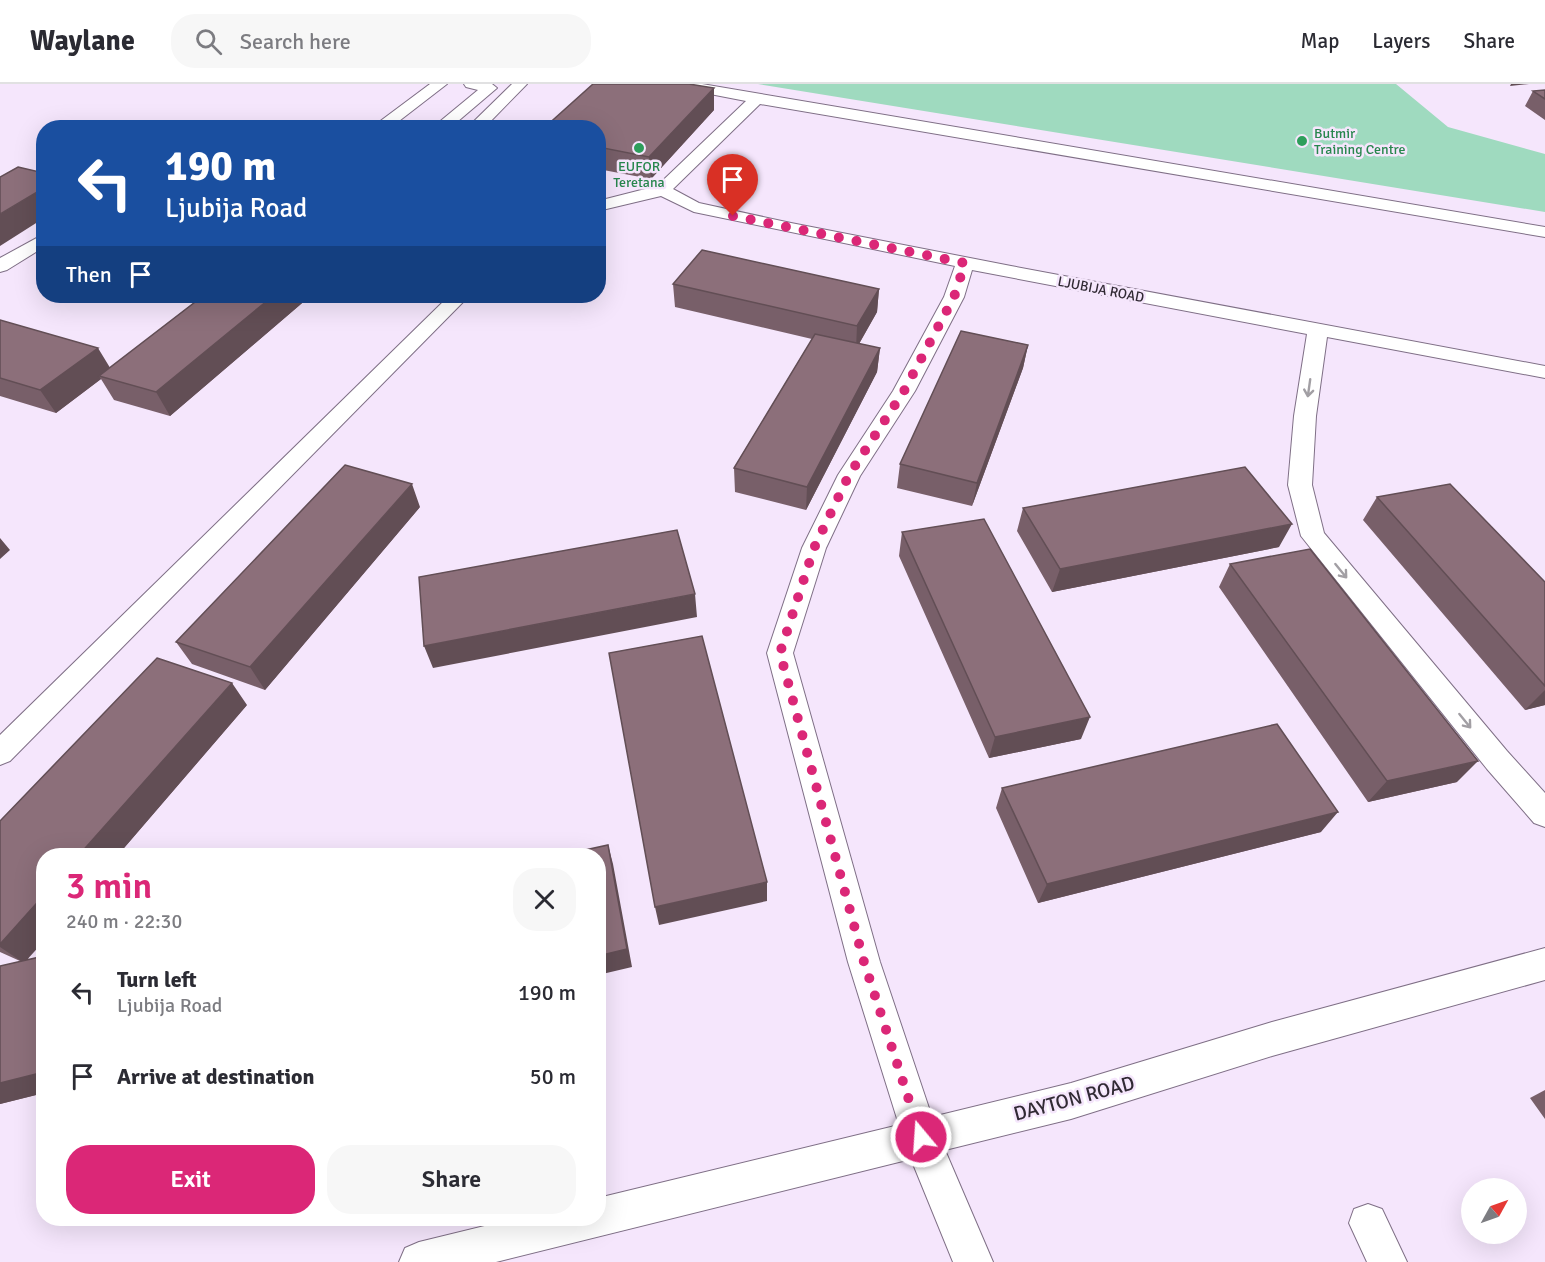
<!DOCTYPE html>
<html lang="en">
<head>
<meta charset="utf-8">
<style>
	body { margin:0; font-family:Signika,sans-serif; background:#f7f7f7; color:#2b2b33; height:100vh; display:flex; flex-direction:column; font-size:22px; white-space:nowrap }
	* { box-sizing:border-box; margin:0 }
	p { font-size:20px; color:#7c7c81 }
	.icon { flex:none; width:33px; height:33px; fill:none; stroke:currentColor; stroke-width:2; stroke-linecap:round; stroke-linejoin:round }
	.map { position:relative; flex:1; overflow:hidden }
	.details { position:absolute; left:36px; top:764px; width:570px; height:378px; display:flex; flex-direction:column; background:#fff; border-radius:24px; box-shadow:0 6px 24px #0002 }
	.details>* { flex:none }
	.top-card { position:absolute; left:36px; top:36px; width:570px; height:183px; border-radius:24px; box-shadow:0 6px 24px #0002; background:#1a4fa0; color:#fff; overflow:hidden }
	.needle { width:39px; rotate:50deg }
	.fabs { position:absolute; left:1461px; top:1094px; display:grid; gap:12px }
	.fabs a { display:grid; place-items:center; width:66px; height:66px; border-radius:50%; background:#fff; box-shadow:0 6px 24px #0002; font-size:30px }
	.pin { position:absolute; display:grid; place-items:center; width:51px; height:51px; color:#fff; margin:-62px -26px; border-radius:50% 50% 50% 0; rotate:-45deg; box-shadow:0 0 6px #0007 }
	.pin .icon { rotate:45deg }
	.me { position:absolute; width:66px; margin:-33px; rotate:342deg; stroke-linejoin:round; filter:drop-shadow(0 0 4px #0008) }
	.turn { display:flex; align-items:center; gap:21px; height:126px; padding:0 30px; font-size:27px }
	.turn .icon { width:78px; height:78px; stroke-width:2.5 }
	.turn b { display:block; font-size:42px; line-height:51px }
	.then { display:flex; align-items:center; height:57px; padding:0 30px; background:#0003; gap:12px; font-size:22px }
	.round { display:grid; place-items:center; flex:none; width:63px; height:63px; border-radius:24px; background:#f7f7f7 }
	.headline { display:flex; align-items:center; justify-content:space-between; height:102px; padding:0 30px }
	h1 { font-size:36px; font-weight:600; line-height:45px; color:#db2777 }
	.action { display:flex; gap:12px; margin-top:auto; padding:12px 30px }
	.action a { flex:1; height:69px; border-radius:24px; background:#db2777; color:#fff; font-size:24px; font-weight:600; line-height:69px; text-align:center }
	.action a+a { background:#f7f7f7; color:#2b2b33 }
	ul { padding:0; list-style:none }
	li { display:flex; align-items:center; gap:18px; height:84px; padding:0 30px }
	li div { flex:1 }
	li b { display:block; font-size:22px }
	li em { font-style:normal }
	header { display:flex; align-items:center; gap:36px; box-sizing:border-box; height:84px; padding:0 30px; background:#fff; border-bottom:2px solid #e1e1e2 }
	header strong { font-size:28px }
	nav { display:flex; gap:33px; margin-inline-start:auto; font-size:21px }
	.search { width:420px; height:54px; background:#f7f7f7; display:flex; align-items:center; gap:15px; box-sizing:border-box; padding:0 21px; border-radius:24px; color:#7c7c81; font-size:22px }
	.map>svg:first-child { display:block }
</style>
</head>
<body>
<header>
<strong>Waylane</strong>
<div class="search"><svg class="icon" aria-label="search" viewBox="0 0 24 24"><circle cx="10" cy="10" r="6"/><path d="M15 15l6 6"/></svg>Search here</div>
<nav><a>Map</a><a>Layers</a><a>Share</a></nav>
</header>
<div class="map">
<svg width="1545" height="1178" viewBox="0 0 1545 1178">
	<rect width="100%" height="100%" fill="#f5e6fc"/>
	<path fill="#9fdabf" d="M758,0h638l52,43 97,27v58z"/>
	<g fill="none" stroke-linecap="round" stroke-linejoin="round">
		<g stroke="#7f6f86" stroke-width="2">
			<path id="lane" d="M430,0h17l-57,44h-19z
				M464,0h28l5,4 -47,40h-18l46,-38 -12,-3z
				M512,0h15l-43,44h-17z
				M672,0h30l843,143v10l-785,-133 -87,85 26,14 92,20 220,43 534,100v12l-218,-41 -11,79 -4,69 12,48 183,218 38,42v34l-11,-4 -47,-54 -186,-233 -13,-51 6,-69 13,-82 -335,-64 -8,27 -49,94 -55,85 -34,72 -33,105 87,309 52,155 139,-34 201,-61 273,-74v32l-273,76 -201,63 -126,31 48,112h-40l-42,-103 -415,103h-97l6,-14 14,-6 98,-24h81v-20l301,-73 -51,-163 -81,-309 35,-105 36,-73 55,-84 51,-94 11,-31 -261,-54 -33,-16 -63,15v-10l59,-15 89,-85 -67,-13z
				M44,150v13l-37,23 -7,2v-14z
				M449,212h20l-459,465 -10,4v-30z
				M1368,1120l14,5 25,53h-40l-18,-39 5,-14z"/>
		</g>
		<use href="#lane" fill="#fff" fill-rule="evenodd"/>
	</g>
	<path fill="#785f69" d="M1545,6v30l-20,-14 8,-15z
		M714,26l-63,69 -53,-10v-41z
		M673,200l206,5 -2,23 -18,32 21,4 -3,24 -71,138 -71,-18 -1,-24 78,-129 -137,-32z
		M176,212h131l1,2 -138,118 -56,-16 -13,-21 -45,34 -56,-17v-76l110,48 86,-67z
		M1028,261l-5,23 -51,138 -75,-18 3,-24z
		M1377,413l168,85v123l-20,5 -162,-190z
		M420,423l-155,183 -73,-26 -16,-22z
		M1023,424l256,39 -227,45 -35,-61z
		M902,448l179,207 -92,19 -90,-202z
		M1230,480l227,218 -89,20 -149,-215z
		M247,621l-129,150h-74l-16,105 16,-4v137l-44,11 20,-143 -20,-9v-131z
		M1002,704l319,44 -283,71 -42,-95z
		M1545,1006v29l-15,-21z"/>
	<path fill="#624e55" d="M1511,0h18l-19,2z
		M714,4v22l-63,69 -2,-22z
		M44,104v30l-44,28v-32z
		M879,205l-2,23 -21,37 1,-23z
		M273,212h34l1,2 -138,118 -14,-24z
		M1028,261l-5,23 -51,138 5,-23z
		M98,264l14,23 -13,5 2,3 -45,34 -16,-23z
		M880,264l-3,24 -71,138 1,-23z
		M412,400l8,23 -155,183 -15,-23z
		M1292,440l-13,23 -227,45 8,-23z
		M0,454l10,12 -10,9z
		M695,510l2,23 -264,51 -9,-22z
		M232,599l15,22 -129,150h-39z
		M1545,606v15l-20,5z
		M1090,633l-9,22 -92,19 6,-21z
		M1478,677l-21,21 -89,20 19,-21z
		M1338,728l-17,20 -283,71 9,-19z
		M608,761l5,19 19,103 -34,8v-19z
		M767,798v19l-108,24 -4,-18z
		M44,811v46l-20,22 -24,-16v-3z
		M44,988v21l-44,11v-21z"/>
	<path fill="#8c6f7a" stroke="#624e55" stroke-width="1.5" d="M593,0h96l25,4 -65,69 -51,-10v-19h-54z
		M1545,6v9l-12,-8z
		M18,83l26,6v15l-44,26v-37z
		M702,166l177,39 -22,37 -184,-42z
		M203,212h70l-117,96 -57,-16z
		M0,236l98,28 -58,42 -40,-12z
		M961,247l67,14 -51,138 -77,-19z
		M815,250l65,14 -73,139 -73,-19z
		M345,381l67,19 -162,183 -74,-25z
		M1245,383l47,57 -232,45 -37,-61z
		M1450,400l95,98v104l-168,-189z
		M984,435l106,198 -95,20 -93,-205z
		M677,446l18,64 -271,52 -5,-69z
		M1310,465l168,212 -91,20 -157,-217z
		M702,552l65,246 -112,25 -46,-254z
		M157,574l75,25 -153,172h-35v40l-44,49v-123z
		M1277,640l61,88 -291,72 -45,-96z
		M608,761l19,104 -29,7v-101h-36z
		M44,872v116l-44,11v-117z"/>
	<defs><path id="oneway-shaft" d="M-6 0H5M1.5-3L5.5 0L1.5 3" fill="none" stroke-width="1.6" stroke-linecap="round" stroke-linejoin="round" transform="scale(1.5)"/></defs>
	<g stroke="#a29fa4">
		<use href="#oneway-shaft" transform="translate(1309 304) rotate(98)"/>
		<use href="#oneway-shaft" transform="translate(1341 487) rotate(51)"/>
		<use href="#oneway-shaft" transform="translate(1465 637) rotate(51)"/>
	</g>
	<g fill="none" stroke-linecap="round" stroke-linejoin="round">
		<path stroke="#db2777" stroke-width="10" stroke-dasharray="0 18" d="M733,132l232,47 -11,34 -50,94 -55,84 -35,73 -34,105 84,309 57,175"/>
	</g>
	<g fill="#2e9e5b" stroke="#f5e6fc" stroke-width="2">
		<circle cx="1302" cy="57" r="6"/>
		<circle cx="639" cy="64" r="6"/>
	</g>
	<g text-anchor="middle" stroke-width="5" stroke-linejoin="round" paint-order="stroke">
		<g font-size="14" fill="#27864d" stroke="#f5e6fc" text-anchor="start">
			<text x="1314" y="54">Butmir<tspan x="1314" dy="16">Training Centre</tspan></text>
			<text x="639" y="87" text-anchor="middle">EUFOR<tspan x="639" dy="16">Teretana</tspan></text>
		</g>
		<g font-size="14" fill="#312a34" stroke="#f5e6fc">
			<text transform="translate(1101 205) rotate(11)" y="5">LJUBIJA ROAD</text>
		</g>
		<g font-size="20" fill="#312a34" stroke="#f5e6fc">
			<text transform="translate(1074 1014) rotate(-15)" y="7">DAYTON ROAD</text>
		</g>
	</g>
</svg>
<div class="fabs">
<a><svg class="needle" viewBox="-14 -14 28 28"><path d="M0-13l5 13h-10z" fill="#e53935"/><path d="M0 13l5-13h-10z" fill="#7c7c81"/></svg></a>
</div>
<div class="pin" style="left:733px;top:132px;background:#d93025"><svg class="icon" aria-label="arrive" viewBox="0 0 24 24"><path d="M6 21V4h12l-3 4 3 4H6"/></svg></div>
<svg class="me" style="left:921px;top:1053px" viewBox="-20 -20 40 40"><circle r="17" fill="#db2777" stroke="#fff" stroke-width="3"/><path d="M0-11L8 9 0 5-8 9z" fill="#fff"/></svg>
<div class="top-card">
<div class="turn"><svg class="icon" aria-label="left" viewBox="0 0 24 24"><path d="M17 20v-9H6M10 6l-5 5 5 5"/></svg><div><b>190 m</b>Ljubija Road</div></div>
<div class="then">Then<svg class="icon" aria-label="arrive" viewBox="0 0 24 24"><path d="M6 21V4h12l-3 4 3 4H6"/></svg></div>
</div>
<section class="details">
<div class="headline"><div><h1>3 min</h1><p>240 m · 22:30</p></div><a class="round"><svg class="icon" aria-label="close" viewBox="0 0 24 24"><path d="M6 6l12 12M18 6L6 18"/></svg></a></div>
<ul>
<li><svg class="icon" aria-label="left" viewBox="0 0 24 24"><path d="M17 20v-9H6M10 6l-5 5 5 5"/></svg><div><b>Turn left</b><p>Ljubija Road</p></div><em>190 m</em></li>
<li><svg class="icon" aria-label="arrive" viewBox="0 0 24 24"><path d="M6 21V4h12l-3 4 3 4H6"/></svg><div><b>Arrive at destination</b></div><em>50 m</em></li>
</ul>
<div class="action"><a>Exit</a><a>Share</a></div>
</section>
</div>
</body>
</html>
